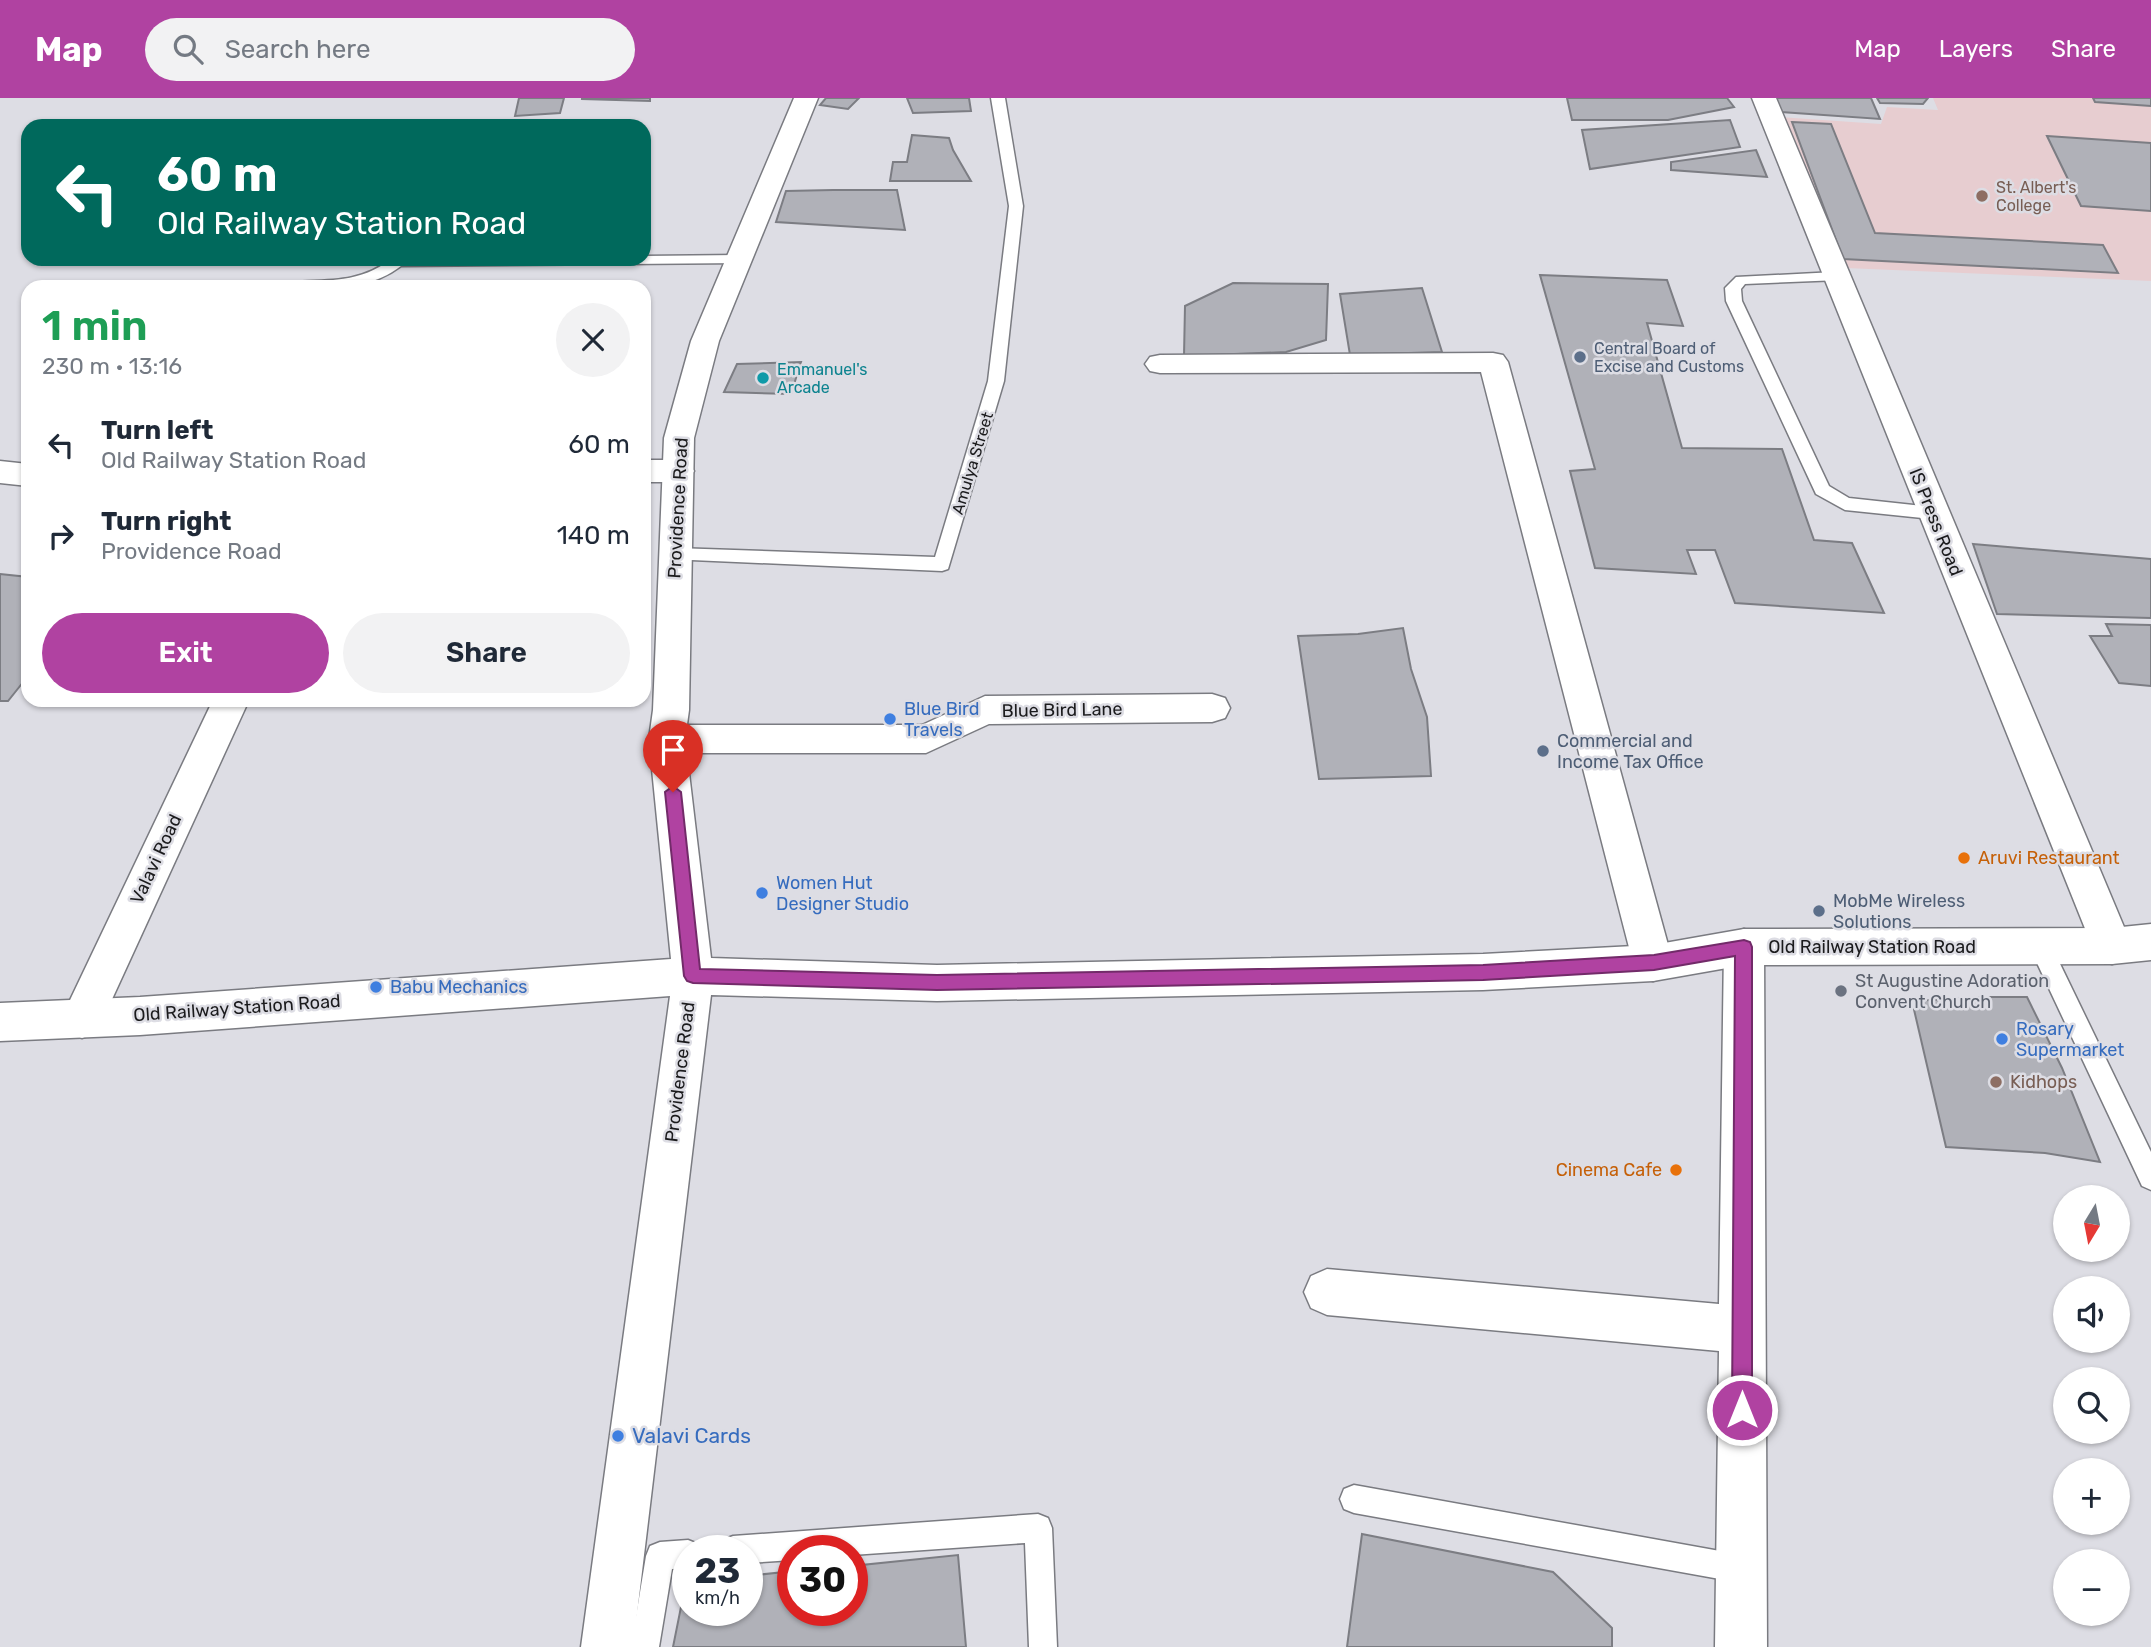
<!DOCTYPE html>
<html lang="en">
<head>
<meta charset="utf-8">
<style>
	body { margin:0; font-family:Rubik,sans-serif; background:#f2f2f3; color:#1f2937; height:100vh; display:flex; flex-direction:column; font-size:26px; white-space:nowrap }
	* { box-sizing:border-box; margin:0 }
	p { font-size:23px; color:#747a83 }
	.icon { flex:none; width:38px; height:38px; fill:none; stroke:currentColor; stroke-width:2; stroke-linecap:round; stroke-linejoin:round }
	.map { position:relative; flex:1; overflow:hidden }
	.details { position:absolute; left:21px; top:182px; width:630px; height:427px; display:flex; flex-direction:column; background:#fff; border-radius:21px; box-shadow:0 2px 5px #0004 }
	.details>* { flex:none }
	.banner { position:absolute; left:21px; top:21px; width:630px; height:147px; border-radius:21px; box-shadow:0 2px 5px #0004; background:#00695c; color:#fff; overflow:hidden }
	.needle { width:46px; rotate:190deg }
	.buttons { position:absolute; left:2053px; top:1087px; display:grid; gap:14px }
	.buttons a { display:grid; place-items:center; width:77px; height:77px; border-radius:50%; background:#fff; box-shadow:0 2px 5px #0004; font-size:35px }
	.speed { position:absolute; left:672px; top:1437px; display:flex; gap:14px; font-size:35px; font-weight:700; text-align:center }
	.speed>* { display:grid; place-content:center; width:91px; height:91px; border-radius:50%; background:#fff; box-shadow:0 2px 5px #0004; line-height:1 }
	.speed small { font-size:18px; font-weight:400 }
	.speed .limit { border:10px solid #d22; background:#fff; color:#111 }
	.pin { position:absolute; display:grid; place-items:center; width:60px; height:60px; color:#fff; margin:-72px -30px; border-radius:50% 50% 50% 0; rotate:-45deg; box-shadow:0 0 7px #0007 }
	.pin .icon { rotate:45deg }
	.me { position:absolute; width:77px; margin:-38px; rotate:0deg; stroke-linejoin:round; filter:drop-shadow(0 0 5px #0008) }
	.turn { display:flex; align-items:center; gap:24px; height:147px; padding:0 21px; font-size:32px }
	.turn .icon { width:91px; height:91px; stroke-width:2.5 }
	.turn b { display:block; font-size:49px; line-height:60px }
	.round { display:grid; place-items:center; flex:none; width:74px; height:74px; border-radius:37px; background:#f2f2f3 }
	.head { display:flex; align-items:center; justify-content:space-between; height:119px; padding:0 21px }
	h1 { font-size:42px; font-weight:600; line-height:52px; color:#1e9e55 }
	.button { display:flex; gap:14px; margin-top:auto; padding:14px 21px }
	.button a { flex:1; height:80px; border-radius:42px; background:#b042a1; color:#fff; font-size:28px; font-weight:600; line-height:80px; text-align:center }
	.button a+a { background:#f2f2f3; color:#1f2937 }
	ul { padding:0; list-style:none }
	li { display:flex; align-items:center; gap:21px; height:91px; padding:0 21px }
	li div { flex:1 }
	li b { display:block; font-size:26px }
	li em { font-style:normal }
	header { display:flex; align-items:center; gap:42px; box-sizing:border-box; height:98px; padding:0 35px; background:#b042a1; color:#fff }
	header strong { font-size:33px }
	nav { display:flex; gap:38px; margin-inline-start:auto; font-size:24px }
	.search { width:490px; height:63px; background:#f2f2f3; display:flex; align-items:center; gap:18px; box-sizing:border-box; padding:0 24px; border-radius:38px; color:#747a83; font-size:26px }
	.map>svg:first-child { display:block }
</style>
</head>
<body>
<header>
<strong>Map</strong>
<div class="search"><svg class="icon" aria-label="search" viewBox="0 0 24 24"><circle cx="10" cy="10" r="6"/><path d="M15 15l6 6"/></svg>Search here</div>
<nav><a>Map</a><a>Layers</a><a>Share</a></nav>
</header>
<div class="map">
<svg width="2151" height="1549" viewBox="0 0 2151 1549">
	<rect width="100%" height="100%" fill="#dddde4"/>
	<path fill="#e7cdd0" d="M1933,0h218v183l-305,-13 -67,-151 102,7 6,-17 51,3z"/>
	<path fill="#b0b1b8" stroke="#7c7d83" stroke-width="2" d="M519,0h45l-4,15 -45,3z
		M582,0h68v3l-68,-2z
		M826,0h33l-11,11 -28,-4z
		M907,0h62l2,13 -58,2z
		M1567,0h160l7,9 -66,13h-96z
		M1775,0h96l9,21 -99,-7z
		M1877,0h51l-5,6 -43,-1z
		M2093,0h58v8l-56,-4z
		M1730,22l10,27 -150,22 -8,-39z
		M1792,24l39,2 44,109 228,12 15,28 -275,-14z
		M912,37l37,3 4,12 18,31h-81l3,-19h14z
		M2047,38l104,7v68l-70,-5z
		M1756,52l11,27 -96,-7v-8z
		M833,92h64l8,40 -129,-8 10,-31z
		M1540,177l127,5 16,46 -36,-3 35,125 100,1 32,91 38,3 32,70 -149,-10 -20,-53h-28l9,24 -101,-6 -25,-97 25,-2z
		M1233,185l95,1 -2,56 -40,12 -102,4 1,-50z
		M1422,190l20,64 -92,3 -10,-61z
		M801,264l-10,32 -67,-2 13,-28z
		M1973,446l178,15v59l-154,-4z
		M0,476l28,3v99l-20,25h-8z
		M2106,526l45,1v61l-32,-3 -29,-47h22z
		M1403,530l8,41 16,48 4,59 -112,3 -21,-143 60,-2z
		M1988,899h39l35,71 38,94 -55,-9 -99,-6 -34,-146z
		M1362,1436l191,38 59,56v19h-265z
		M958,1457l8,92h-293l13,-65h2v28h59v-34l46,-5v39h59v-44z"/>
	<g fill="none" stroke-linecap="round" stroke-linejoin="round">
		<g stroke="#7a7b81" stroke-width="3">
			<path id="service" d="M991,0h14l18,108 -19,175 -56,188 -6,2 -273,-12 -3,-5 3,-5 6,-1 260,9 53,-176 21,-175z
				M739,157l5,2 2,3 -2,3 -343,3c-35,27 -76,21 -118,21l8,-5c37,-2 70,1 100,-23h253v-3z
				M1835,174l8,5 -3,3 -95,4 -4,5 1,12 87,185 20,12 83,9 9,6 -3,4 -6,2 -87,-9 -29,-16 -90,-193 -1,-13 11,-11z
				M2040,838l8,3 103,213v38l-9,-4 -113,-240 3,-7z
				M1354,1387l388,70 10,4 4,10 -4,10 -10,4 -388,-70 -10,-4 -4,-10 4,-10z
				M1038,1416l10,4 4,10 5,119h-28l-4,-104 -173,12v-5h-59v10l-46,3v-13h-28l4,-10 10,-4z
				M688,1442l10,4 2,6h-12v18l-16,1 -13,78h-28l15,-91 4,-10 10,-4z"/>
		</g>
		<g stroke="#7a7b81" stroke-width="3">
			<path id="minor" d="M1752,0h24l356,848 -6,13 -14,5 -14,-5 -6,-13z
				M1493,255l10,2 5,7 165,601 -6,13 -14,5 -14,-5 -6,-13 -152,-591 -321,1 -10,-2 -5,-7 5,-7 10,-2z
				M644,362h34l11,3 5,8 -5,8 -11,3h-34z
				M0,363l28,3v22l-28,-3z
				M1212,596l13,4 5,10 -5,10 -13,4 -223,2 -63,29h-259l-13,-4 -5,-10 5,-10 13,-4h255l63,-29z
				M213,602h36l-152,332 -15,6 -15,-6 -6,-13z
				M1744,831l14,5 6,13 3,700h-52l4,-296 -392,-36 -16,-7 -7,-16 7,-16 16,-7 392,35 5,-357 6,-13z"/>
		</g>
		<g stroke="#7a7b81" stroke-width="3">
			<path id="tertiary" d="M794,0h24l-99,243 -25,97 -5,272 -4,29 26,219 226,7 546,-11 170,-9 91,-16 368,-1 39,-4v36l-39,4 -368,1 -91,16 -170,9 -546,11 -226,-6 -78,652h-52l89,-651 -530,39 -140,6v-38l140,-6 531,-38 -22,-220 4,-29 11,-272 27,-97z"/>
		</g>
		<use href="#service" fill="#fff" fill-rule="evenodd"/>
		<use href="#minor" fill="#fff" fill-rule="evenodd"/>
		<use href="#tertiary" fill="#fff" fill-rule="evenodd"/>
	</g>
	<path fill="#b042a1" stroke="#722b69" stroke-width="2" d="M673,688l8,6 19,177 237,6 546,-10 171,-10 90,-15 6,2 2,5v463l-3,7 -7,3 -7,-3 -3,-7 3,-454 -81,14 -171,10 -546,10 -244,-7 -6,-2 -3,-5 -19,-184z"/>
	<g fill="#8d6e63" stroke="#dddde4" stroke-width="2.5">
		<circle cx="1982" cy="98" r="7"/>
		<circle cx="1996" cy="984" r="7"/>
	</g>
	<g fill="#5c6f8a" stroke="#dddde4" stroke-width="2.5">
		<circle cx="1580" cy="259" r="7"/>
		<circle cx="1543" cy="653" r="7"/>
		<circle cx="1819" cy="813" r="7"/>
	</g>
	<circle fill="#0f9aa8" stroke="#dddde4" stroke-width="2.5" cx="763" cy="280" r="7"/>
	<g fill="#3f7fe0" stroke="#dddde4" stroke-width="2.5">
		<circle cx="890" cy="621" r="7"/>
		<circle cx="762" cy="795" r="7"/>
		<circle cx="376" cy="889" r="7"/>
		<circle cx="2002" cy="941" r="7"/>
		<circle cx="618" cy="1338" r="7"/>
	</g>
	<g fill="#e8710a" stroke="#dddde4" stroke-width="2.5">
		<circle cx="1964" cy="760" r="7"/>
		<circle cx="1676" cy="1072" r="7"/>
	</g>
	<circle fill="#6b7280" stroke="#dddde4" stroke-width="2.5" cx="1841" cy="893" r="7"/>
	<g text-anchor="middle" stroke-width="5" stroke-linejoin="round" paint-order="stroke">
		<g font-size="16" fill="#785e54" stroke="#dddde4" text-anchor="start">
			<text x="1996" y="95">St. Albert's<tspan x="1996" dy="18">College</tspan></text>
		</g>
		<g font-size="16" fill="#4e5e75" stroke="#dddde4" text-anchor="start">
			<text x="1594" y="256">Central Board of<tspan x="1594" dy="18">Excise and Customs</tspan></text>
		</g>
		<g font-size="16" fill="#0d838f" stroke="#dddde4" text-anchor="start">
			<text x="777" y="277">Emmanuel's<tspan x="777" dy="18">Arcade</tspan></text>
		</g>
		<g font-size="16" fill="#1b1b1d" stroke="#dddde4">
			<text transform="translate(972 365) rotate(-73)" y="6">Amulya Street</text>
		</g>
		<g font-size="18" fill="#1b1b1d" stroke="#dddde4">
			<text transform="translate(678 410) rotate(-87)" y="6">Providence Road</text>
			<text transform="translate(1936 424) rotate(68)" y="6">IS Press Road</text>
			<text transform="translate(1062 612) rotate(-1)" y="6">Blue Bird Lane</text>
			<text transform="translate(156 761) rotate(-65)" y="6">Valavi Road</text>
			<text x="1872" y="855">Old Railway Station Road</text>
			<text transform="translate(237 910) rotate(-4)" y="6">Old Railway Station Road</text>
			<text transform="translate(680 974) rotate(-83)" y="6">Providence Road</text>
		</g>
		<g font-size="18" fill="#366cbe" stroke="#dddde4" text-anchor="start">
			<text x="904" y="617">Blue Bird<tspan x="904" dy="21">Travels</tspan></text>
			<text x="776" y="791">Women Hut<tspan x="776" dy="21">Designer Studio</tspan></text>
			<text x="390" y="895">Babu Mechanics</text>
			<text x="2016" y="937">Rosary<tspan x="2016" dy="21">Supermarket</tspan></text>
		</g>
		<g font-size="18" fill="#4e5e75" stroke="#dddde4" text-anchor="start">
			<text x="1557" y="649">Commercial and<tspan x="1557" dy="21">Income Tax Office</tspan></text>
			<text x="1833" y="809">MobMe Wireless<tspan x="1833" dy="21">Solutions</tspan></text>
		</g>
		<g font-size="18" fill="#c56008" stroke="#dddde4" text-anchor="start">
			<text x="1978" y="766">Aruvi Restaurant</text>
			<text x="1662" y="1078" text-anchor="end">Cinema Cafe</text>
		</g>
		<g font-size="18" fill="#5b616d" stroke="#dddde4" text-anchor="start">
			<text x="1855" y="889">St Augustine Adoration<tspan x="1855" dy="21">Convent Church</tspan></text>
		</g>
		<g font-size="18" fill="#785e54" stroke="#dddde4" text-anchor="start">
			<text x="2010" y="990">Kidhops</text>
		</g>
		<g font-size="21" fill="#366cbe" stroke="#dddde4" text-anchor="start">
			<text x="632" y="1345">Valavi Cards</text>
		</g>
	</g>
</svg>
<div class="buttons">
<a><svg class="needle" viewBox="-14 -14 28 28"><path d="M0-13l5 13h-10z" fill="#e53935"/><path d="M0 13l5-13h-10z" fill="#747a83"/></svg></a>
<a><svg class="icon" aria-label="sound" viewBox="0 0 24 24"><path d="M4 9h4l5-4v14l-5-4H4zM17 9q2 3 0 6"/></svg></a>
<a><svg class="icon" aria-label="search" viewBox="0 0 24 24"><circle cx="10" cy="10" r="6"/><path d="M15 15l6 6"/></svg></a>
<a>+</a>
<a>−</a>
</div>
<div class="speed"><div>23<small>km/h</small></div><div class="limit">30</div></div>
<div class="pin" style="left:673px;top:694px;background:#d93025"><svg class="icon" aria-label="arrive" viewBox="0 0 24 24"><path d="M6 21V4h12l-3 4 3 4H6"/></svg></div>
<svg class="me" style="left:1742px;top:1312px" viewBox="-20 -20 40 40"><circle r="17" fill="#b042a1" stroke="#fff" stroke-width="3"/><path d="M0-11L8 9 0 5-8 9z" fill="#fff"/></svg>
<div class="banner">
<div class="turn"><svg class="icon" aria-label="left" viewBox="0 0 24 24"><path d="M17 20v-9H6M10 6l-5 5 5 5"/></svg><div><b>60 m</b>Old Railway Station Road</div></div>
</div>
<section class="details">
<div class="head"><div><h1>1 min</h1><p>230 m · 13:16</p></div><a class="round"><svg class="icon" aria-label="close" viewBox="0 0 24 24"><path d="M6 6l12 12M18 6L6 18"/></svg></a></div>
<ul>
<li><svg class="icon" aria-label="left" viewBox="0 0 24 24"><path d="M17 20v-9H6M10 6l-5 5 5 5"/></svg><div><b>Turn left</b><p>Old Railway Station Road</p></div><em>60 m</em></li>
<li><svg class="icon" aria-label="right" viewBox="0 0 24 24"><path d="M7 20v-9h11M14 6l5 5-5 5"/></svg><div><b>Turn right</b><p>Providence Road</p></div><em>140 m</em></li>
</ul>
<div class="button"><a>Exit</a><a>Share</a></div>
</section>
</div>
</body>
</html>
